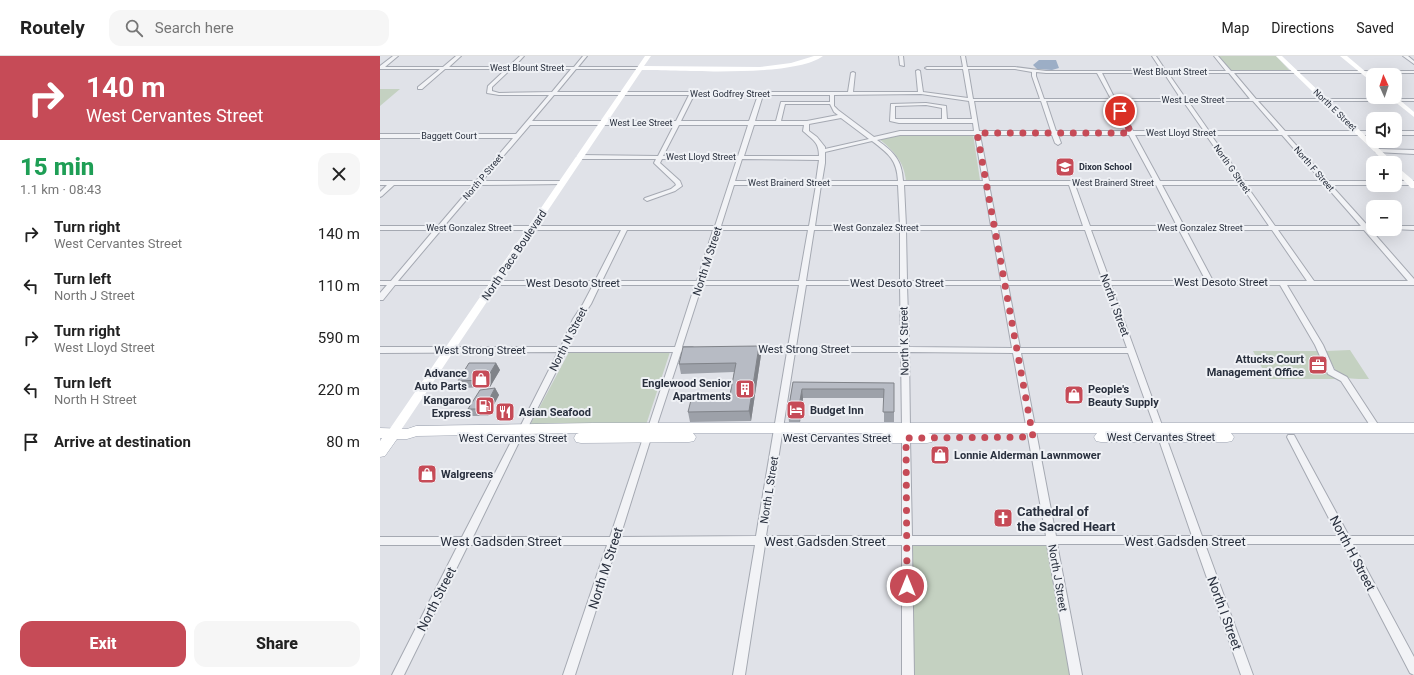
<!DOCTYPE html>
<html lang="en">
<head>
<meta charset="utf-8">
<style>
	body { margin:0; font-family:Roboto,sans-serif; background:#f6f6f6; color:#222; height:100vh; display:flex; flex-direction:column; font-size:15px; white-space:nowrap }
	* { box-sizing:border-box; margin:0 }
	p { font-size:13px; color:#767676 }
	.icon { flex:none; width:22px; height:22px; fill:none; stroke:currentColor; stroke-width:2; stroke-linecap:round; stroke-linejoin:round }
	.map { position:relative; flex:1; overflow:hidden }
	.drawer { display:flex; flex-direction:column; background:#fff; width:380px }
	.drawer>* { flex:none }
	.hud { background:#c64b57; color:#fff; overflow:hidden }
	.needle { width:26px; rotate:357deg }
	.buttons { position:absolute; left:986px; top:12px; display:grid; gap:8px }
	.buttons a { display:grid; place-items:center; width:36px; height:36px; border-radius:8px; background:#fff; box-shadow:0 4px 16px #0002; font-size:20px }
	.pin { position:absolute; display:grid; place-items:center; width:34px; height:34px; color:#fff; margin:-17px; border:2px solid #fff; border-radius:50%; box-shadow:0 1px 4px #0007 }
	.me { position:absolute; width:44px; margin:-22px; rotate:0deg; stroke-linejoin:round; filter:drop-shadow(0 0 3px #0008) }
	.turn { display:flex; align-items:center; gap:14px; height:84px; padding:0 20px; font-size:18px }
	.turn .icon { width:52px; height:52px; stroke-width:2.5 }
	.turn b { display:block; font-size:28px; line-height:34px }
	.round { display:grid; place-items:center; flex:none; width:42px; height:42px; border-radius:12px; background:#f6f6f6 }
	.headline { display:flex; align-items:center; justify-content:space-between; height:68px; padding:0 20px }
	h1 { font-size:24px; font-weight:800; line-height:30px; color:#1e9e55 }
	.primary-button { display:flex; gap:8px; margin-top:auto; padding:8px 20px }
	.primary-button a { flex:1; height:46px; border-radius:12px; background:#c64b57; color:#fff; font-size:16px; font-weight:800; line-height:46px; text-align:center }
	.primary-button a+a { background:#f6f6f6; color:#222 }
	ul { padding:0; list-style:none }
	li { display:flex; align-items:center; gap:12px; height:52px; padding:0 20px }
	li div { flex:1 }
	li b { display:block; font-size:15px }
	li em { font-style:normal }
	header { display:flex; align-items:center; gap:24px; box-sizing:border-box; height:56px; padding:0 20px; background:#fff; border-bottom:1px solid #e0e0e0 }
	header strong { font-size:19px }
	nav { display:flex; gap:22px; margin-inline-start:auto; font-size:14px }
	.search { width:280px; height:36px; background:#f6f6f6; display:flex; align-items:center; gap:10px; box-sizing:border-box; padding:0 14px; border-radius:12px; color:#767676; font-size:15px }
	main { display:flex; flex:1; min-height:0 }
	.map>svg:first-child { display:block }
</style>
</head>
<body>
<header>
<strong>Routely</strong>
<div class="search"><svg class="icon" aria-label="search" viewBox="0 0 24 24"><circle cx="10" cy="10" r="6"/><path d="M15 15l6 6"/></svg>Search here</div>
<nav><a>Map</a><a>Directions</a><a>Saved</a></nav>
</header>
<main>
<section class="drawer">
<div class="hud">
<div class="turn"><svg class="icon" aria-label="right" viewBox="0 0 24 24"><path d="M7 20v-9h11M14 6l5 5-5 5"/></svg><div><b>140 m</b>West Cervantes Street</div></div>
</div>
<div class="headline"><div><h1>15 min</h1><p>1.1 km · 08:43</p></div><a class="round"><svg class="icon" aria-label="close" viewBox="0 0 24 24"><path d="M6 6l12 12M18 6L6 18"/></svg></a></div>
<ul>
<li><svg class="icon" aria-label="right" viewBox="0 0 24 24"><path d="M7 20v-9h11M14 6l5 5-5 5"/></svg><div><b>Turn right</b><p>West Cervantes Street</p></div><em>140 m</em></li>
<li><svg class="icon" aria-label="left" viewBox="0 0 24 24"><path d="M17 20v-9H6M10 6l-5 5 5 5"/></svg><div><b>Turn left</b><p>North J Street</p></div><em>110 m</em></li>
<li><svg class="icon" aria-label="right" viewBox="0 0 24 24"><path d="M7 20v-9h11M14 6l5 5-5 5"/></svg><div><b>Turn right</b><p>West Lloyd Street</p></div><em>590 m</em></li>
<li><svg class="icon" aria-label="left" viewBox="0 0 24 24"><path d="M17 20v-9H6M10 6l-5 5 5 5"/></svg><div><b>Turn left</b><p>North H Street</p></div><em>220 m</em></li>
<li><svg class="icon" aria-label="arrive" viewBox="0 0 24 24"><path d="M6 21V4h12l-3 4 3 4H6"/></svg><div><b>Arrive at destination</b></div><em>80 m</em></li>
</ul>
<div class="primary-button"><a>Exit</a><a>Share</a></div>
</section>
<div class="map">
<svg width="1034" height="619" viewBox="0 0 1034 619">
	<rect width="100%" height="100%" fill="#e0e2e8"/>
	<path fill="#c4d1c1" d="M839,0h57l14,15h-59z
		M0,33h20l-20,17z
		M517,78h76l7,46 -74,1c-2,-20 -12,-30 -28,-43z
		M970,294l19,29c-30,0 -31,-1 -43,-28z
		M873,295h65l10,20 8,8h-68z
		M189,296h101l-24,73 -117,2z
		M531,489h137l23,130h-158z"/>
	<path fill="#9caec6" d="M659,4h17l3,8 -7,2 -15,-1 -4,-4z"/>
	<g fill="none" stroke-linecap="round" stroke-linejoin="round">
		<g stroke="#a5a9b2" stroke-width="2">
			<path id="street" d="M13,0h5l-13,11h58l13,-11h5l-12,11h59l12,-11h4l-10,11h60l9,-11h4l-9,11h62l2,1 -2,1h-64l-19,23h291l3,-19 2,-1 2,1 -2,19h65l-2,-21 2,-1 2,1 3,21 45,6 -5,-29h-36l-2,-1 2,-1h36l-2,-11h4l2,11h48l31,4h116l-10,-15h4l10,15h60l-12,-15h4l13,15h183v2h-180l22,26h158v2h-156l27,30h88v4h-86l41,46h45v4h-42l37,41h5v3h2l-4,1 43,49v6h-127l36,60 11,25 13,7 32,49 1,2 -1,2h-6l-32,-49 -13,-7 -13,-29 -35,-60h-169l52,143 -1,2h-6l-1,-2 -27,-75h-107l35,183h136l-34,-99 1,-2h6l1,2 36,99h136l-51,-99 1,-2h6l55,101h65v8h-61l61,113v18l-4,-2 -67,-129h-138l48,131h-12l-46,-131h-138l25,131h-12l-23,-130h-135l2,130h-12v-130h-137l-20,130h-12l22,-130h-138l-42,130h-12l44,-130h-139l-64,130h-12l66,-130h-78v-8h82l52,-101h6l1,2 -48,99h137l33,-99 1,-2h6l1,2 -31,99 136,-1 31,-184 -37,-1 -4,-2 4,-2h38l11,-62h-97l-20,62h10l4,2 -4,2 -11,1 -25,76 -1,2h-6l-1,-2 25,-76h-107l-39,77 -1,2h-6l-1,-2 39,-77 -178,1v-6h181l12,-28 10,-15 10,-19h-198l-12,15h-3v-7l7,-8h-7v-4h11l43,-51h-54v-4h58l35,-41h-79l-12,11 -2,1v-5l7,-7h-7v-4h96l37,-43h-133v-4h136l33,-39h-50l-12,-2 1,-7 18,-17h-61l-23,20h-4v-2l22,-18h-60v-3zM131,13h60l-19,23 -53,1 -7,-2v-4zM588,13h47l17,3v4l8,23h-67zM656,16l10,1h51l14,26h-67l-8,-23zM722,17h62l17,26h-66zM788,17h61l21,26h-64zM541,38l48,7 3,18h-25l-1,-13 -20,-3 -35,1 -1,17 9,2h74l1,8h-74l-26,6 -36,-27 -4,-4v-11zM174,39h135l-13,26h-144zM314,39h64l-9,26h-68zM383,39h67v7h-49l-5,19h-21zM594,45h67l10,30h-72zM666,45h66l16,30h-72zM737,45h66l21,30h-71zM808,45h65l26,30h-70zM405,48h45l4,8 4,3 -31,6h-26zM546,49l16,3v11h-47v-13zM461,62l28,21 -44,10v-2l-8,-10 -8,-6v-7zM150,69h144l-16,31 -78,-1 -3,2 3,2h76l-2,4 1,1 20,19 1,2 -5,4 -26,9 -1,1 3,2 28,-10 7,-5 -2,-5 -20,-18 2,-4h75l-22,67h-271l35,-41 85,-1v-2l-2,-1h-80zM299,69h69l-10,31h-75zM374,69h50l-1,6c10,9 16,11 16,25h-75zM520,79h75l8,46h-80c-1,-21 -9,-29 -26,-41zM600,79h72l3,8 3,2 3,-2 -3,-8h71l25,46h-165zM755,79h71l32,46h-78zM831,79h71l40,46h-78zM492,85c17,13 25,19 26,40h-76l3,-18v-11zM362,103l77,1 -3,21h-81zM354,129h82l-7,41h-88zM441,129h77l2,41h-85zM524,129h80l7,41h-85zM609,129h80l14,41h-86zM695,129h81l21,41h-87zM782,129h79l28,41h-85zM866,129h79l36,41h-86zM61,174h180l-26,51h-197zM247,174h86l-16,51h-95zM340,174h88l-9,51h-95zM434,174h86v51h-94zM526,174h86l9,51h-94zM618,174h87l18,51h-95zM711,174h88l27,51h-96zM806,174h86l35,51h-94zM898,174h86l44,51h-94zM220,229h95l-20,62h-107l13,-28 10,-15zM426,229h94l1,62h-105zM527,229h94l11,63 -103,-1zM628,229h96l23,63h-107zM415,296h106l1,77 1,2h6l1,-2 -1,-77 104,1 33,183h-134l-2,-98 -1,-2h-6l-1,2v98h-136z
				M519,0h4l1,10 -4,-1z
				M1023,0h5l6,5v3z
				M1015,75h19v4h-19z
				M998,93l36,1v4l-38,-2 -1,-1z
				M1015,125h19v4h-19z
				M1015,170h19v4l-21,-1h2z"/>
		</g>
		<g stroke="#a0a6b3" stroke-width="1">
			<path id="primary" d="M213,367h821v10h-183l3,4 -2,4 -5,1h-126l-5,-1 -2,-4 3,-4h-169l4,1 2,4 -2,4 -5,1h-42l-5,-1 -2,-4 2,-4 4,-1h-191l3,4 -2,4 -5,1 -108,1 -5,-1 -2,-4 2,-4 3,-1 -162,3 -10,3h-10l-12,17 -5,1v-16l2,-3h-2v-10l27,1 9,-3z"/>
		</g>
		<use href="#street" fill="#f2f3f6" fill-rule="evenodd"/>
		<path fill="#fff" fill-rule="evenodd" d="M265,0h6l-7,10 116,1 31,-4 23,-7h9c-30,22 -141,14 -181,14l-245,366h-8l-2,-3 2,-3z
			M896,0h6l112,107h-8z
			M960,0h7l26,22v5z
			M1015,40l19,16v5l-25,-20z
			M1015,109l19,16v7h-3l-16,-17z"/>
		<use href="#primary" fill="#fff" fill-rule="evenodd"/>
	</g>
	<path fill="#9da1a9" d="M381,299l-10,66 -61,1 -2,-10 42,-17 4,-23 -53,2 -2,-10z
		M116,307l4,7 -10,17 -28,1 -4,-7z
		M413,326l101,1v39h-10v-24h-81l-3,24h-11l-1,-10z
		M115,332l4,7 -11,21h-16l-4,-7z"/>
	<path fill="#808389" d="M379,290l2,9 -10,66 -2,-10z
		M116,307l4,7 -10,17 -4,-7z
		M115,332l4,7 -11,21 -4,-7z
		M422,333l1,9 -3,24 -2,-10z"/>
	<path fill="#b7bbc4" stroke="#808389" d="M379,290l-10,65 -61,1 4,-16 38,-1 6,-32 -57,1 4,-17z
		M89,307h27l-10,17 -28,1z
		M413,326l101,1v29h-11l1,-23h-82l-4,23h-10z
		M115,332l-11,21h-16l12,-19z"/>
	<g fill="none" stroke-linecap="round" stroke-linejoin="round">
		<path stroke="#c64b57" stroke-width="7" stroke-dasharray="0 12.6" d="M527,530l-1,-148 127,-1 -56,-304h154l-11,-22"/>
	</g>
	<defs>
		<g id="school-square" transform="scale(1)"><rect x="-9" y="-9" width="18" height="18" rx="4" fill="#c64b57" stroke="#eff1f5"/><path d="M0-5L7-2L0 1L-7-2ZM-4 1L0 2.5L4 1V4Q0 6-4 4Z" fill="#fff"/></g>
		<g id="office-square" transform="scale(1)"><rect x="-9" y="-9" width="18" height="18" rx="4" fill="#c64b57" stroke="#eff1f5"/><path d="M-6-3h4V-5.5h4V-3h4V5H-6ZM-1-4.5V-3h2v-1.5ZM-6 0V1H6V0Z" fill="#fff"/></g>
		<g id="shop-square" transform="scale(1)"><rect x="-9" y="-9" width="18" height="18" rx="4" fill="#c64b57" stroke="#eff1f5"/><path d="M-5-2.5h2.3a2.7 3.5 0 0 1 5.4 0H5L5.5 6h-11ZM-1.5-2.5h3a1.5 2.3 0 0 0-3 0Z" fill="#fff"/></g>
		<g id="building-square" transform="scale(1)"><rect x="-9" y="-9" width="18" height="18" rx="4" fill="#c64b57" stroke="#eff1f5"/><path d="M-4-6H4V6H1V3H-1V6H-4ZM-2.5-4.3h1.7v1.8h-1.7ZM.8-4.3h1.7v1.8H.8ZM-2.5-1h1.7V.8h-1.7ZM.8-1h1.7V.8H.8Z" fill="#fff"/></g>
		<g id="fuel-square" transform="scale(1)"><rect x="-9" y="-9" width="18" height="18" rx="4" fill="#c64b57" stroke="#eff1f5"/><path d="M-5.5-6h7V0h2V4h1.3V-2.5L3-4.5l.8-.8L6-3V5H2.5V1h-1V6h-7ZM-4.2-4.7v3.2H.2V-4.7Z" fill="#fff"/></g>
		<g id="hotel-square" transform="scale(1)"><rect x="-9" y="-9" width="18" height="18" rx="4" fill="#c64b57" stroke="#eff1f5"/><path d="M-6-4.5h1.5V1H6V5H4.5V3h-9V5H-6ZM-4 0a1.8 1.8 0 1 1 3.6 0ZM.5 0V-2.5h3Q6-2.5 6 0Z" fill="#fff"/></g>
		<g id="restaurant-square" transform="scale(1)"><rect x="-9" y="-9" width="18" height="18" rx="4" fill="#c64b57" stroke="#eff1f5"/><path d="M-5-6h1v4h1v-4h1v4h1v-4h1v5L-1.5 .5V6h-2V.5L-5-1ZM5-6V6H3V1.5H1.5Q1.5-4 5-6Z" fill="#fff"/></g>
		<g id="church-square" transform="scale(1)"><rect x="-9" y="-9" width="18" height="18" rx="4" fill="#c64b57" stroke="#eff1f5"/><path d="M-1.2-6h2.4v3.5h3.3v2.4h-3.3V6h-2.4V-.1h-3.3v-2.4h3.3Z" fill="#fff"/></g>
	</defs>
	<g fill-rule="evenodd">
		<use href="#school-square" x="685" y="111"/>
		<use href="#office-square" x="938" y="309"/>
		<use href="#shop-square" x="101" y="323"/>
		<use href="#building-square" x="365" y="333"/>
		<use href="#shop-square" x="694" y="339"/>
		<use href="#fuel-square" x="105" y="350"/>
		<use href="#hotel-square" x="416" y="354"/>
		<use href="#restaurant-square" x="125" y="356"/>
		<use href="#shop-square" x="560" y="399"/>
		<use href="#shop-square" x="47" y="418"/>
		<use href="#church-square" x="623" y="462"/>
	</g>
	<g text-anchor="middle" stroke-width="4" stroke-linejoin="round" paint-order="stroke">
		<g font-size="9" fill="#29303e" stroke="#eff1f5">
			<text x="147" y="15">West Blount Street</text>
			<text x="790" y="19">West Blount Street</text>
			<text x="350" y="41">West Godfrey Street</text>
			<text x="813" y="47">West Lee Street</text>
			<text transform="translate(955 54) rotate(44)" y="3">North E Street</text>
			<text x="261" y="70">West Lee Street</text>
			<text x="801" y="80">West Lloyd Street</text>
			<text x="69" y="83">Baggett Court</text>
			<text x="321" y="104">West Lloyd Street</text>
			<text transform="translate(852 113) rotate(55)" y="3">North G Street</text>
			<text transform="translate(934 113) rotate(49)" y="3">North F Street</text>
			<text transform="translate(103 121) rotate(-50)" y="3">North P Street</text>
			<text x="409" y="130">West Brainerd Street</text>
			<text x="733" y="130">West Brainerd Street</text>
			<text x="89" y="175">West Gonzalez Street</text>
			<text x="496" y="175">West Gonzalez Street</text>
			<text x="820" y="175">West Gonzalez Street</text>
		</g>
		<g font-size="9" font-weight="bold" fill="#29303e" stroke="#eff1f5" text-anchor="start">
			<text x="699" y="114">Dixon School</text>
		</g>
		<g font-size="11" fill="#29303e" stroke="#eff1f5">
			<text transform="translate(134 199) rotate(-56)" y="4">North Pace Boulevard</text>
			<text transform="translate(327 205) rotate(-72)" y="4">North M Street</text>
			<text x="841" y="230">West Desoto Street</text>
			<text x="193" y="231">West Desoto Street</text>
			<text x="517" y="231">West Desoto Street</text>
			<text transform="translate(735 249) rotate(70)" y="4">North I Street</text>
			<text transform="translate(188 283) rotate(-63)" y="4">North N Street</text>
			<text transform="translate(524 285) rotate(-91)" y="4">North K Street</text>
			<text x="424" y="297">West Strong Street</text>
			<text x="100" y="298">West Strong Street</text>
			<text x="781" y="385">West Cervantes Street</text>
			<text x="133" y="386">West Cervantes Street</text>
			<text x="457" y="386">West Cervantes Street</text>
			<text transform="translate(389 434) rotate(-81)" y="4">North L Street</text>
			<text transform="translate(678 522) rotate(80)" y="4">North J Street</text>
		</g>
		<g font-size="11" font-weight="bold" fill="#29303e" stroke="#eff1f5" text-anchor="start">
			<text x="924" y="307" text-anchor="end">Attucks Court<tspan x="924" dy="13">Management Office</tspan></text>
			<text x="87" y="321" text-anchor="end">Advance<tspan x="87" dy="13">Auto Parts</tspan></text>
			<text x="351" y="331" text-anchor="end">Englewood Senior<tspan x="351" dy="13">Apartments</tspan></text>
			<text x="708" y="337">People's<tspan x="708" dy="13">Beauty Supply</tspan></text>
			<text x="91" y="348" text-anchor="end">Kangaroo<tspan x="91" dy="13">Express</tspan></text>
			<text x="430" y="358">Budget Inn</text>
			<text x="139" y="360">Asian Seafood</text>
			<text x="574" y="403">Lonnie Alderman Lawnmower</text>
			<text x="61" y="422">Walgreens</text>
		</g>
		<g font-size="13" font-weight="bold" fill="#29303e" stroke="#eff1f5" text-anchor="start">
			<text x="637" y="460">Cathedral of<tspan x="637" dy="15">the Sacred Heart</tspan></text>
		</g>
		<g font-size="13" fill="#29303e" stroke="#eff1f5">
			<text x="121" y="490">West Gadsden Street</text>
			<text x="445" y="490">West Gadsden Street</text>
			<text x="805" y="490">West Gadsden Street</text>
			<text transform="translate(973 497) rotate(62)" y="5">North H Street</text>
			<text transform="translate(225 512) rotate(-72)" y="5">North M Street</text>
			<text transform="translate(56 543) rotate(-63)" y="5">North Street</text>
			<text transform="translate(845 557) rotate(70)" y="5">North I Street</text>
		</g>
	</g>
</svg>
<div class="buttons">
<a><svg class="needle" viewBox="-14 -14 28 28"><path d="M0-13l5 13h-10z" fill="#e53935"/><path d="M0 13l5-13h-10z" fill="#767676"/></svg></a>
<a><svg class="icon" aria-label="sound" viewBox="0 0 24 24"><path d="M4 9h4l5-4v14l-5-4H4zM17 9q2 3 0 6"/></svg></a>
<a>+</a>
<a>−</a>
</div>
<div class="pin" style="left:740px;top:55px;background:#d93025"><svg class="icon" aria-label="arrive" viewBox="0 0 24 24"><path d="M6 21V4h12l-3 4 3 4H6"/></svg></div>
<svg class="me" style="left:527px;top:530px" viewBox="-20 -20 40 40"><circle r="17" fill="#c64b57" stroke="#fff" stroke-width="3"/><path d="M0-11L8 9 0 5-8 9z" fill="#fff"/></svg>
</div>
</main>
</body>
</html>
